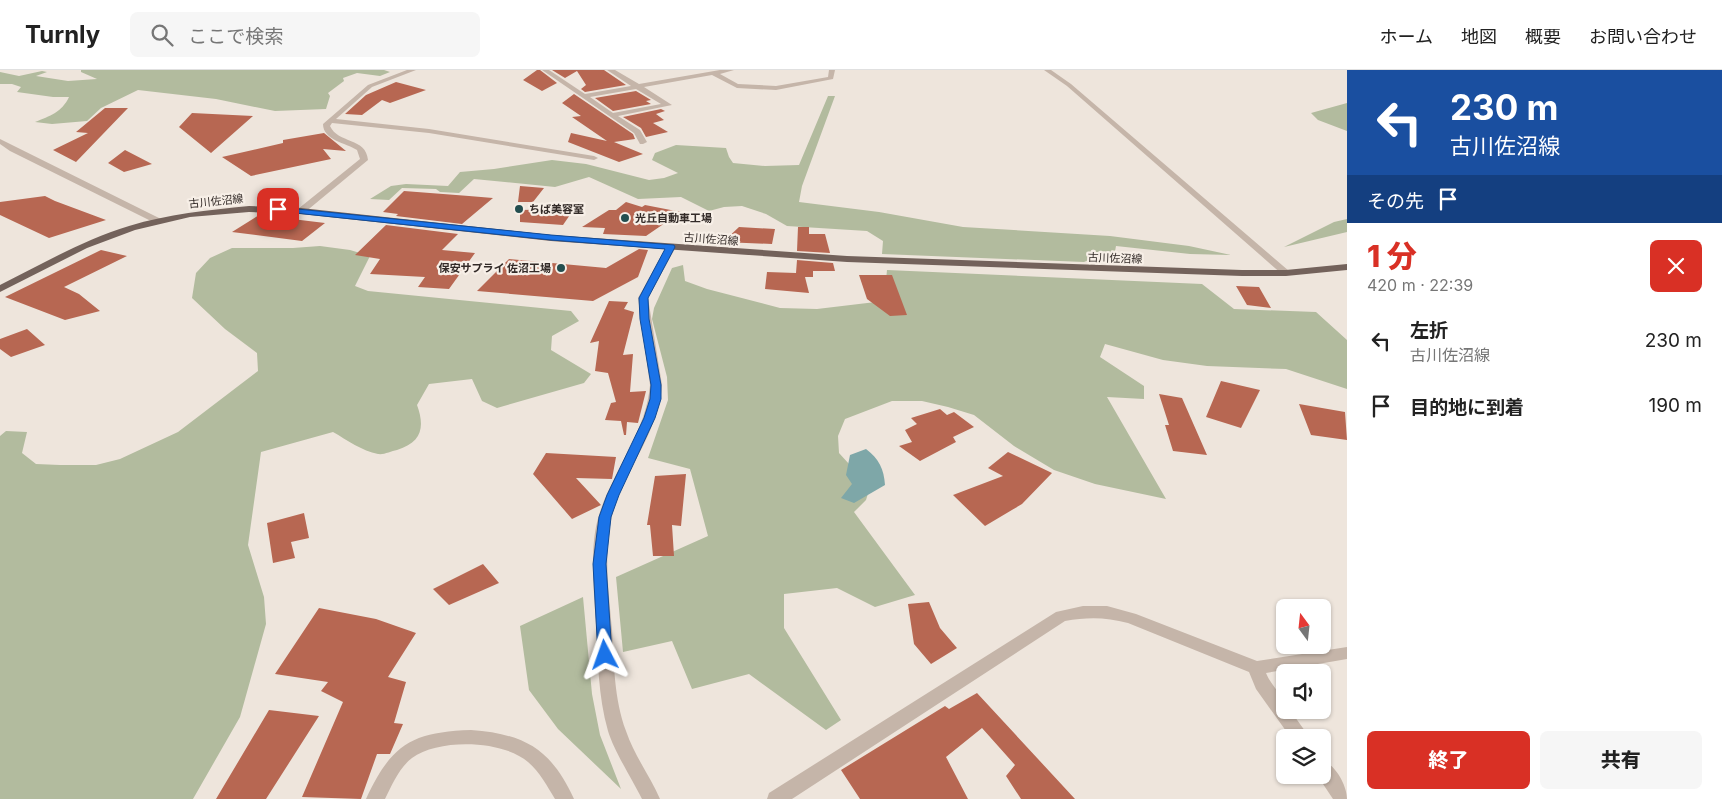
<!DOCTYPE html>
<html lang="ja">
<head>
<meta charset="utf-8">
<style>
	body { margin:0; font-family:Inter,"Noto Sans JP",sans-serif; background:#f6f6f6; color:#222; height:100vh; display:flex; flex-direction:column; font-size:19px; white-space:nowrap }
	* { box-sizing:border-box; margin:0 }
	p { font-size:16px; color:#767676 }
	.icon { flex:none; width:28px; height:28px; fill:none; stroke:currentColor; stroke-width:2; stroke-linecap:round; stroke-linejoin:round }
	.map { position:relative; flex:1; overflow:hidden }
	.panel { display:flex; flex-direction:column; background:#fff; width:375px }
	.panel>* { flex:none }
	.banner { background:#1a4fa0; color:#fff; overflow:hidden }
	.needle { width:32px; rotate:345deg }
	.fabs { position:absolute; left:1276px; top:529px; display:grid; gap:10px }
	.fabs a { display:grid; place-items:center; width:55px; height:55px; border-radius:8px; background:#fff; box-shadow:0 1px 4px #0004; font-size:25px }
	.pin { position:absolute; display:grid; place-items:center; width:42px; height:42px; color:#fff; margin:-21px; border-radius:10px; box-shadow:0 2px 8px #0006 }
	.me { position:absolute; width:55px; margin:-28px; rotate:356deg; stroke-linejoin:round; filter:drop-shadow(0 0 4px #0008) }
	.turn { display:flex; align-items:center; gap:18px; height:105px; padding:0 20px; font-size:22px }
	.turn .icon { width:65px; height:65px; stroke-width:2.5 }
	.turn b { display:block; font-size:35px; line-height:42px }
	.then { display:flex; align-items:center; height:48px; padding:0 20px; background:#0003; gap:10px; font-size:19px }
	.round { display:grid; place-items:center; flex:none; width:52px; height:52px; border-radius:8px; background:#f6f6f6 }
	.headline { display:flex; align-items:center; justify-content:space-between; height:85px; padding:0 20px }
	h1 { font-size:30px; font-weight:800; line-height:38px; color:#d93025 }
	.primary-button { display:flex; gap:10px; margin-top:auto; padding:10px 20px }
	.primary-button a { flex:1; height:58px; border-radius:8px; background:#d93025; color:#fff; font-size:20px; font-weight:800; line-height:58px; text-align:center }
	.primary-button a+a { background:#f6f6f6; color:#222 }
	ul { padding:0; list-style:none }
	li { display:flex; align-items:center; gap:15px; height:65px; padding:0 20px }
	li div { flex:1 }
	li b { display:block; font-size:19px }
	li em { font-style:normal }
	header { display:flex; align-items:center; gap:30px; box-sizing:border-box; height:70px; padding:0 25px; background:#fff; border-bottom:1px solid #e0e0e0 }
	header strong { font-size:24px }
	nav { display:flex; gap:28px; margin-inline-start:auto; font-size:18px }
	.search { width:350px; height:45px; background:#f6f6f6; display:flex; align-items:center; gap:12px; box-sizing:border-box; padding:0 18px; border-radius:8px; color:#767676; font-size:19px }
	main { display:flex; flex:1; min-height:0 }
	.map>svg:first-child { display:block }
</style>
</head>
<body>
<header>
<strong>Turnly</strong>
<div class="search"><svg class="icon" aria-label="search" viewBox="0 0 24 24"><circle cx="10" cy="10" r="6"/><path d="M15 15l6 6"/></svg>ここで検索</div>
<nav><a>ホーム</a><a>地図</a><a>概要</a><a>お問い合わせ</a></nav>
</header>
<main>
<div class="map">
<svg width="1347" height="729" viewBox="0 0 1347 729">
	<rect width="100%" height="100%" fill="#eee5dc"/>
	<path fill="#b2bb9e" d="M81,0h303l6,2 -10,4 -23,-3 -14,5 1,3 -16,12 2,3 -4,13 -51,2 -59,-12 -78,-9 -37,18 -14,13 -35,3 -17,-2c15,-6 27,-10 34,-25h-16l-36,-5 4,-5 -9,-3h-12v-12l19,4 23,-5 5,1 -11,4 32,5 29,-2 -16,-7z
		M828,26h7l-33,90 -3,16 80,10 84,15 147,9 79,10 42,9 -41,-1 -74,-8 -2,11h-18l-12,5 -202,-8 1,-13 -16,-10 -80,-5 -21,-12 -24,-8 -18,1 -15,4 -28,-14 -43,2 -49,-22 -34,10 -81,-8 -15,14 -19,-1 -4,-3 -34,-1 -13,12 -19,-1 21,-13 15,-2 42,2 12,-14 34,-3 58,-9 34,4 63,16 15,-2 14,-5 -26,-13 3,-7 21,-8 50,3 3,9 4,6 32,3 34,-1z
		M1347,33v28l-29,-11 -7,-7z
		M1347,149v13l-63,15 50,-25z
		M320,176l30,4 20,6 -15,30 13,5 203,20 8,10 -27,15 -1,14 40,24 -7,9 -87,25 -15,-7 -10,-22 -43,5 -12,21c8,22 5,37 -20,45 -6,1 -13,5 -19,4 -16,-3 -31,-14 -45,-22l-72,20 -13,93 16,52 2,27 -26,93 -47,82h-193v-363l6,-5 21,1 -5,21 14,11 24,1h36l24,-6 58,-27 80,-61 -1,-18 -32,-24 -33,-31 4,-25 14,-15 22,-10h61z
		M683,195l2,16 22,8 73,19 37,1 67,-8 3,-31 315,14 32,25 82,3 31,28v49l-61,-20 -79,-3 -44,-6 -58,-16 -5,13 44,29v13l-37,-2 59,102 -71,-15 -41,-14 -40,-24 -40,-31 -26,-8 -26,-6h-30l-47,18 -7,17 1,17 31,34 -4,13 -12,12 61,83 -40,12 -38,-19 -53,6v34l57,92 -15,10 -77,-56 -57,15 -20,-48 -49,11 -7,-75 92,-41 -18,-67 -42,-11 20,-58 -1,-23 -15,-58 2,-11 18,-40z
		M583,527l9,97 8,41 21,54 -63,-60 -29,-39 -9,-64z"/>
	<path fill="#7ea7a8" d="M866,379c13,10 18,20 19,36l-31,18 -13,-5 11,-14 -6,-9 4,-20z"/>
	<path fill="#b76752" d="M537,0h3l17,13 -15,8 -19,-11z
		M552,0h52l22,15 -41,7 -4,-3 5,-4 -9,-14 -12,7z
		M396,12l30,8 -36,13 -8,-3 -20,15 -17,-1 21,-19z
		M636,21l15,9 -5,1 5,3 -38,7 -18,-13z
		M574,24l59,40 2,5 -21,3 29,12 -24,8 -51,-20 3,-9 36,8 -35,-24 9,-1 -19,-13z
		M105,38h23l-52,54 -23,-12 35,-17 -12,-1z
		M661,39l4,2 -9,3 8,6 -11,3 15,9 -22,5 -5,-9 -18,-11z
		M192,43l61,3 -42,37 -32,-26z
		M324,63l22,18 -23,-2 8,10 -80,17 -29,-19 61,-14v-3z
		M125,80l27,14 -28,8 -16,-9z
		M520,116l24,2 -11,14h-15z
		M404,121l65,5 24,2 -31,26 -66,-8 2,-2 -15,-2z
		M45,126l10,5 51,19 -57,18 -49,-23v-13z
		M626,132l16,5 3,-2 36,7 -35,24 -43,-2 2,-6 -23,-1 27,-17h7z
		M574,139l-11,16 -43,-3v-12z
		M259,145l66,8 -23,18 -70,-9z
		M386,155l72,9 -16,16 33,3 -26,36 -31,-2 7,-10 -55,-3 10,-15 -25,-4z
		M739,157l36,2 -3,15 -49,-2z
		M798,157h11v7h16l5,19 -33,-2z
		M639,179l9,1 -10,27 -45,24 -116,-10 32,-32 97,9z
		M101,180l26,6 -63,31 15,7 21,17 -35,9 -60,-23z
		M797,190l36,3 2,8h-22v6h-8l4,16 -44,-4 2,-17 29,1z
		M859,205h33l15,40 -17,1 -23,-17z
		M1236,216l23,1 12,21 -24,-3z
		M609,231l19,1 -4,7 10,3 -11,43 10,-1 -3,38 16,-1 -8,32 -11,-1 -1,13h-2l-3,-14 -16,-1 6,-17 5,-1 -8,-29 -13,-2 4,-30 -9,2z
		M27,259l18,16 -34,12 -11,-8v-10z
		M1221,311l39,9 -19,38 -35,-11z
		M1159,324l23,4 25,57 -34,-4 -8,-26h4z
		M1299,334l46,8 2,28 -36,-5z
		M940,339l7,6 7,-3 20,15 -21,10 3,5 -36,19 -21,-15 13,-4 -7,-12 12,-6 -6,-6z
		M1008,382l44,21 -30,31 -37,22 -32,-31 50,-19 -15,-8z
		M546,383l70,4 -4,22 -36,-1 25,27 -29,14 -39,-45z
		M686,404l-5,52 -9,-1 2,31h-21l-3,-31h-3l8,-49z
		M304,443l5,25 -18,4 4,16 -22,5 -6,-40z
		M483,494l16,19 -50,22 -16,-16z
		M929,532l11,26 17,20 -26,16 -17,-20 -6,-40z
		M319,538l57,11 40,14 -28,44 18,5 -12,41 9,1 -13,30h-13l-16,45 -59,-2 41,-95 -22,-11 7,-9 -53,-8z
		M977,623l98,106h-54l-15,-23 9,-11 -33,-37 -36,29 22,42h-108l-19,-29 104,-64 4,3z
		M269,640l50,6 -53,83h-50z"/>
	<g fill="none" stroke-linecap="round" stroke-linejoin="round">
		<path fill="#c5b5a9" fill-rule="evenodd" d="M407,0h9l-44,17 -36,32 93,10 165,27 4,2 -4,2 -165,-27 -97,-10 -2,3c8,18 36,11 38,34l-64,53h-6v-4l62,-50 -3,-9c-11,-7 -34,-10 -34,-26l45,-39z
			M542,0h7l36,24 46,-8 -24,-16h8l24,14 81,-14h14l-14,4 18,10 38,2 52,-9 1,-7h6l-2,9 -57,11 -39,-2 -25,-13 -68,12 28,18 -54,11 22,14 7,12 -4,2h-3l-6,-11zM636,19l25,15 -48,9 -23,-16z
			M1044,0h7l20,14 218,187v4h-6l-216,-189z
			M0,69l161,80 1,2 -1,2h-6l-145,-72 -10,-7z
			M671,174l5,3 -28,51 14,87c-3,48 -38,85 -50,131 -9,35 -3,78 0,114 2,33 2,69 14,101 8,24 24,45 34,68h-18c-10,-20 -28,-48 -34,-68 -10,-35 -10,-71 -12,-106 -2,-33 -7,-79 3,-110 14,-45 47,-82 51,-130l-12,-87 28,-51z
			M1083,536h24l29,8 121,47 90,-14v12l-81,14c5,13 19,23 19,37h5l20,28h-19l-35,-49 -7,-17 -121,-49c-22,-6 -41,-6 -63,-2l-273,178h-25l2,-6 287,-181z
			M471,660c54,4 80,19 103,69h-19c-8,-13 -15,-27 -27,-37 -25,-22 -89,-24 -116,-4 -13,10 -20,27 -27,41h-19c25,-54 45,-67 105,-69z
			M1322,690c14,5 25,26 25,39h-14l-16,-24h5z"/>
		<path fill="#73625b" fill-rule="evenodd" d="M249,136l52,2 250,27 296,21 395,14h44l61,-6v6l-61,6h-44l-395,-14 -296,-21 -250,-27 -52,-2 -59,5 -55,13 -48,18 -87,44v-7c42,-21 83,-45 129,-59 39,-12 79,-16 120,-20z"/>
	</g>
	<path fill="#1a73e8" stroke="#114b97" d="M278,137l273,28 123,10 1,2 -27,51 1,21 12,66v14l-6,19 -36,77 -8,22 -5,47 6,91 -2,4 -5,1 -5,-1 -2,-4 -5,-91 6,-47 8,-22 37,-77 6,-19 1,-14 -11,-66 -1,-21 26,-49 -114,-9 -275,-29v-3z"/>
	<g fill="#234e4f" stroke="#f7efe7" stroke-width="2">
		<circle cx="519" cy="139" r="5"/>
		<circle cx="625" cy="148" r="5"/>
		<circle cx="561" cy="198" r="5"/>
	</g>
	<g text-anchor="middle" stroke-width="4.5" stroke-linejoin="round" paint-order="stroke">
		<g font-size="11" fill="#332b28" stroke="#f7efe7">
			<text transform="translate(216 131) rotate(-6)" y="4">古川佐沼線</text>
			<text transform="translate(711 169) rotate(4)" y="4">古川佐沼線</text>
			<text transform="translate(1115 188) rotate(2)" y="4">古川佐沼線</text>
		</g>
		<g font-size="11" font-weight="bold" fill="#332b28" stroke="#f7efe7" text-anchor="start">
			<text x="529" y="143">ちば美容室</text>
			<text x="635" y="152">光丘自動車工場</text>
			<text x="551" y="202" text-anchor="end">保安サプライ 佐沼工場</text>
		</g>
	</g>
</svg>
<div class="fabs">
<a><svg class="needle" viewBox="-14 -14 28 28"><path d="M0-13l5 13h-10z" fill="#e53935"/><path d="M0 13l5-13h-10z" fill="#767676"/></svg></a>
<a><svg class="icon" aria-label="sound" viewBox="0 0 24 24"><path d="M4 9h4l5-4v14l-5-4H4zM17 9q2 3 0 6"/></svg></a>
<a><svg class="icon" aria-label="layers" viewBox="0 0 24 24"><path d="M12 4l9 5-9 5-9-5zM3 14l9 5 9-5"/></svg></a>
</div>
<div class="pin" style="left:278px;top:139px;background:#d93025"><svg class="icon" aria-label="arrive" viewBox="0 0 24 24"><path d="M6 21V4h12l-3 4 3 4H6"/></svg></div>
<svg class="me" style="left:605px;top:585px" viewBox="-20 -20 40 40"><path d="M0-17L14 15 0 8-14 15z" fill="#1a73e8" stroke="#fff" stroke-width="4"/></svg>
</div>
<section class="panel">
<div class="banner">
<div class="turn"><svg class="icon" aria-label="left" viewBox="0 0 24 24"><path d="M17 20v-9H6M10 6l-5 5 5 5"/></svg><div><b>230 m</b>古川佐沼線</div></div>
<div class="then">その先<svg class="icon" aria-label="arrive" viewBox="0 0 24 24"><path d="M6 21V4h12l-3 4 3 4H6"/></svg></div>
</div>
<div class="headline"><div><h1>1 分</h1><p>420 m · 22:39</p></div><a class="round" style="background:#d93025;color:#fff"><svg class="icon" aria-label="close" viewBox="0 0 24 24"><path d="M6 6l12 12M18 6L6 18"/></svg></a></div>
<ul>
<li><svg class="icon" aria-label="left" viewBox="0 0 24 24"><path d="M17 20v-9H6M10 6l-5 5 5 5"/></svg><div><b>左折</b><p>古川佐沼線</p></div><em>230 m</em></li>
<li><svg class="icon" aria-label="arrive" viewBox="0 0 24 24"><path d="M6 21V4h12l-3 4 3 4H6"/></svg><div><b>目的地に到着</b></div><em>190 m</em></li>
</ul>
<div class="primary-button"><a>終了</a><a>共有</a></div>
</section>
</main>
</body>
</html>
